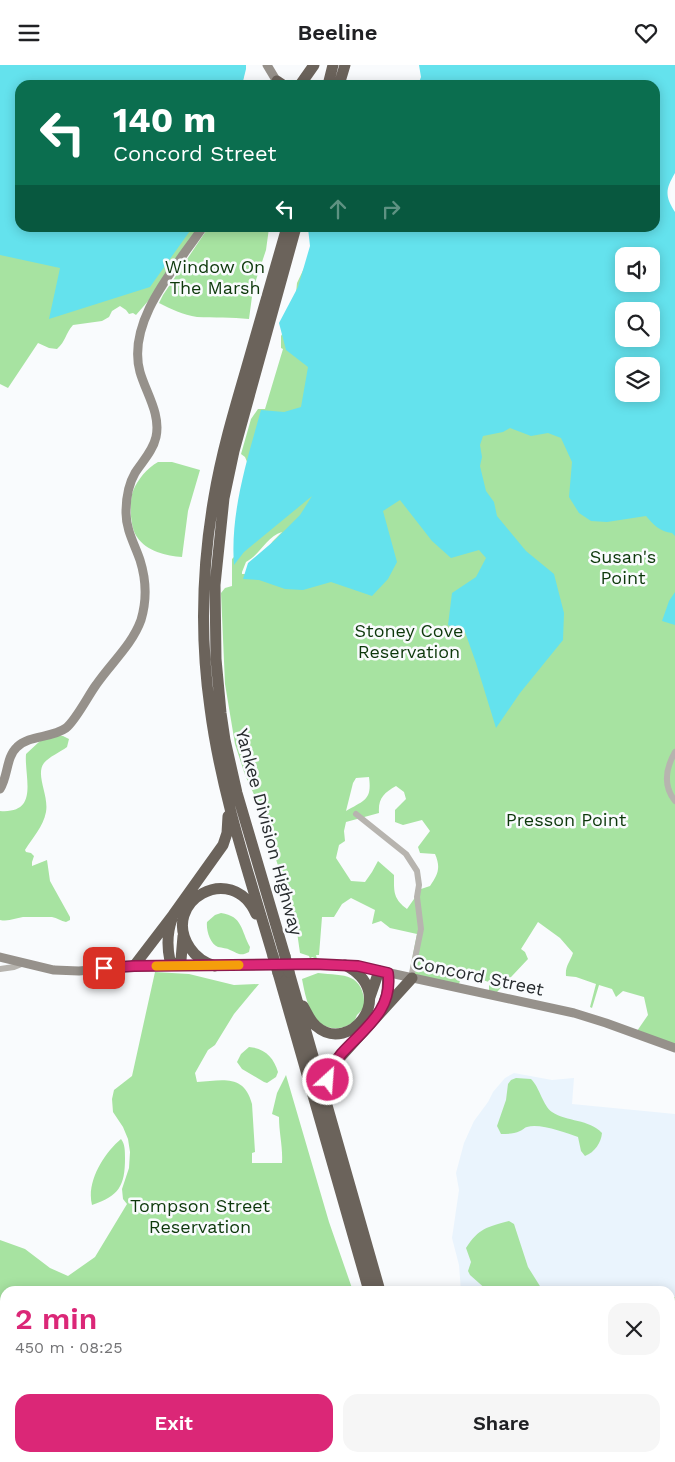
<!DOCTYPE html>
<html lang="en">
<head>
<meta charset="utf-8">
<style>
	body { margin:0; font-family:"Work Sans",sans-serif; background:#f6f6f6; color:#202124; height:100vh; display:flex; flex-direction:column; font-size:19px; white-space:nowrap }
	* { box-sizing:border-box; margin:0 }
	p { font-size:16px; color:#757577 }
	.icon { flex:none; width:28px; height:28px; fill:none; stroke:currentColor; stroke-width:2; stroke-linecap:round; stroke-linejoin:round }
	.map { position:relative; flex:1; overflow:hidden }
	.details { position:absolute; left:0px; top:1221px; width:675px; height:176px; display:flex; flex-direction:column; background:#fff; border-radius:15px 15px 0 0; box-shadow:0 2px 12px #0003 }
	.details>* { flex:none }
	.hud { position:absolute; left:15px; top:15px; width:645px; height:152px; border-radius:15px; box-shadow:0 2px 12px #0003; background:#0b6e4f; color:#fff; overflow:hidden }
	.tools { position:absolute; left:615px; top:182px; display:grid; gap:10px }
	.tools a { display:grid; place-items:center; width:45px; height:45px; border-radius:10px; background:#fff; box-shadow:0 2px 12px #0003; font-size:25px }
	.pin { position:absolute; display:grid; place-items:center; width:42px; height:42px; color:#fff; margin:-21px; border-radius:10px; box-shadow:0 2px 8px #0006 }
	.me { position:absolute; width:55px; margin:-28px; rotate:26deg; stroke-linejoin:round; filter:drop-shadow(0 0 4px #0008) }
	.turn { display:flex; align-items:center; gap:18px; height:105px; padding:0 15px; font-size:22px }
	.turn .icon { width:65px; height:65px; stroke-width:2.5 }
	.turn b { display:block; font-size:35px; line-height:42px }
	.lanes { display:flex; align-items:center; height:48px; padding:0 15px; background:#0003; justify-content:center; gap:25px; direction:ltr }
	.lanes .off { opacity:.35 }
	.round { display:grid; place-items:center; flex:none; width:52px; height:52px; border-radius:15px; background:#f6f6f6 }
	.head { display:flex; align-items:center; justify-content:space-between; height:85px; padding:0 15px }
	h1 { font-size:30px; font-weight:600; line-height:38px; color:#db2777 }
	.cta { display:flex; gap:10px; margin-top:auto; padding:10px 15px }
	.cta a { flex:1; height:58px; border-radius:15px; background:#db2777; color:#fff; font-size:20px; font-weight:600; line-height:58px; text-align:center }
	.cta a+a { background:#f6f6f6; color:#202124 }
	header { display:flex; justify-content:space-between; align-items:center; height:65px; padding:0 15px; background:#fff; font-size:22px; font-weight:600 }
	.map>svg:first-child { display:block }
</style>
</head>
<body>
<header><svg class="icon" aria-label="menu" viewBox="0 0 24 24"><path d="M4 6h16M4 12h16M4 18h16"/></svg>Beeline<svg class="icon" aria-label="heart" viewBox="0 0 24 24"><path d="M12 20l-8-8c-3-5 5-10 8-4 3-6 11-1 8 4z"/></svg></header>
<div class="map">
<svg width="675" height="1397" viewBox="0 0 675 1397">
	<rect width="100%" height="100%" fill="#f9fbfd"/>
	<path fill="#eaf4fd" d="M514,1008l38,7 22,-2 -2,26 103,10v183h-5v-6h-209l-2,-26 -7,-27 7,-48 -3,-17 8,-30 10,-22 14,-19 5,-10 12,-14z"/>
	<path fill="#a7e3a1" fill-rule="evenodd" d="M0,0h246l-4,20h-222v142l178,1 -49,72 -13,15 -3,-2 -4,1 -3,-4 -6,-4 -8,5 -3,6 -7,4 -29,4c-8,9 -7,16 -16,24l-8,-1 -11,-5 -30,45 -8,-4z
		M208,163h61l-3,22 -13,39 -4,30c-17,-2 -35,-1 -52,-2 -14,-2 -26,-8 -38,-14l4,-8z
		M306,199l165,177 21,-16 63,4 85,83 35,20v513l-38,-14 11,-16 -4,-18 -21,-6 -7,6 -4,-8 -13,-4 -7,23 -2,-1 6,-23 -20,-7 -10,-1c-1,-10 4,-14 7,-23l-13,-15 -22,-16 -17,27 4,3 3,7 -31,33 -8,-1v-9l-27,-8 -3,10 -44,-9 -5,-5 7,-36 -27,-6 -9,-7 -9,3 3,-14 -24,-12 -9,6 -8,13h-12l-3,38h-3l1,4 -5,-2 -2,2 -1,-3 -9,-3 -5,-35 -38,-117 -12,-26 -10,-31 -10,-60 -4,-91 4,-5 7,-2v-27l3,-3 15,-87 -5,-12 -4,-3 10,-35 7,-10h7l18,-60 -2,-1v-12l13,-24 3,-29zM282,467l-9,9 -25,33h-6v-2l4,-10c14,-7 20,-25 36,-30zM369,712c3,23 -4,23 -23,34l7,-28 3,-5zM396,721l8,6 2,7 -11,11v12l8,3 19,-5 8,11 -12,16 2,6 15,1c6,14 3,20 -5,32l-9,3 -14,20c-14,-11 -13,-17 -13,-34l-16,-14 -6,11 -7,10 -14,-1 -15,-23 3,-13 6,-4 -1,-10 2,-9 33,-9c-1,-15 5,-20 17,-27z
		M158,397h14l28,8 -12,41 -6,46c-15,-1 -36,-6 -45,-20 -7,-9 -8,-35 -4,-46 5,-12 14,-23 25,-29z
		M58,670l5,1 6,3 -2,8c-7,5 -18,10 -23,16 -9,12 5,32 2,49 -3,15 -13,25 -21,38l1,2 5,1 3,3 -2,6v4l15,-6 3,21 20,36v3l-4,2c-5,-1 -9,-4 -14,-5 -2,0 -26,0 -29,0 -8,1 -14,5 -23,3v-109c40,3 24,-34 26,-57l14,-13z
		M221,848c22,3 20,18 29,34l-1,5c-9,5 -11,1 -19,-2 -3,-2 -8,-2 -12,-3 -8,-3 -12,-17 -11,-25l8,-7z
		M155,907l34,2 45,11 25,-1 -25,30 -19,31 -7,5 -13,23 2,9c24,-1 47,-9 55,22l3,48 -3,1v10h30c1,-16 -3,-30 -3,-46l-7,-3 5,-21 9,-18 43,147 24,69h-348v166l245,1 -4,4h-246v-222l25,9 25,19 18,8 27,-19 32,-53 -4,-5 -1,-10 7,-21 1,-16 -2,-13 -5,-12 -10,-15 -1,-13 2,-9 18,-14z
		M318,908c27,3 45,-1 47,34l-8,8 -3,7c-4,2 -10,6 -15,6 -28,3 -33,-29 -37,-49z
		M249,982c16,1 25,11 29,25l-2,5 -9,6 -3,-1 -22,-13 -5,-7 4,-8z
		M516,1013l15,1c9,9 12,27 21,33 15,10 37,7 50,21 -1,10 -7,19 -17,23l-4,-5 -3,-14c-12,-4 -38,-14 -51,-10 -2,0 -4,3 -7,4 -6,3 -13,3 -19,3l-4,-8 9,-26 2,-16 3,-4z
		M121,1074c4,5 4,12 4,19 0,28 -6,38 -33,47 -6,-23 12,-52 29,-66z
		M509,1156l5,3 14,43 15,24h-55l-18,-16 -2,-4 3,-9 -5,-14c13,-20 21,-21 43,-27z
		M670,1232h5v165h-72l-8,-4 75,-1z"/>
	<path fill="#64e2ed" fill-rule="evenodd" d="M0,0h246v4l-4,16h-222v142l172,1 -42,59 -101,32 11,-51 -60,-13z
		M419,0h256v108c-10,17 -10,23 0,39v324l-3,-3c-12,-1 -19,-9 -26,-17l-39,6 -16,-1 -12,-8 -10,-16 3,-35 -11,-24 -13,-5 -17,3 -21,-8 -7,4 -20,4 -3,9 2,12 -2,9 6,25 8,11 3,14 29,35 28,23 10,39 -1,27 -43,53 -24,35 -20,-65 -11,-31 -17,-7 4,-32 24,-16 10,-19 -7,-8 -28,8 -19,-17 -32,-41 -17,11 14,51 -9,17 -16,17 -41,-14 -28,8 -18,-1 -26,-9 -16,-1 5,-16 27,-23 25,-25 12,-19 -68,56 -10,13c-4,-52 13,-105 27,-155l23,2 17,-5 7,-40 -22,-17 -7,-27 19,-36 12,-41 -2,-18 347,-1v-142h-237l3,-8zM624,191h27v28h-27zM651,246v28h-27v-28zM624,301h27v28h-27z
		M675,527v33l-13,-4 7,-20z"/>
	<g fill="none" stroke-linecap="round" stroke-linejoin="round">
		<path stroke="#b7b4af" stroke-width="6" d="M675,687c-9,16 -12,34 0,49
			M356,749l50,40 11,17 2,14 -2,12 4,32 -10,49
			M0,904l14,-2 10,-4
			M576,1392l3,5"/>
		<path stroke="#96918b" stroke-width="9" d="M267,0l12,20
			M0,724c8,-12 6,-32 17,-42 12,-12 35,-9 49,-19 10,-8 22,-32 30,-43 15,-22 36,-40 45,-65 6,-20 5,-41 -1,-60 -5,-15 -14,-30 -14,-47 0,-13 2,-28 9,-40 7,-11 18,-22 21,-36 5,-23 -10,-44 -16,-65 -14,-51 36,-105 63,-145
			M0,892l54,13 25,1 55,-5 181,-2 43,2 216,47 32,10 69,25"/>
		<path stroke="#6b635b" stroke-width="11" d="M277,16l6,4
			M300,20l14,-20
			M328,20l5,-20
			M339,20l6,-20
			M172,854c-5,14 -5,28 -2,42l7,4 4,-5 2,-24
			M273,891c-24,-82 -52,-163 -63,-248 -10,-70 -8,-142 4,-211 7,-42 19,-83 31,-124 14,-49 28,-97 42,-146
			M285,891l-48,-163 -12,-53 -4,-27 -5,-54 -1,-74 9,-87 10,-47 62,-224
			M134,901l39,-51 50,-70 4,-12 1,-17
			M215,901c-10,-3 -19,-9 -25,-18 -31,-46 42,-88 66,-34
			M289,907l91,319
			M278,908l91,318
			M370,932l9,-26
			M303,941c4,7 7,15 13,20 34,30 84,-33 29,-61
			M383,942l4,-14 1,-20
			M329,1030l-1,-17 6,-14 78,-86
			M419,1392l1,5
			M430,1392l2,5"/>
		<path stroke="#6b635b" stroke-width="11" d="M273,891l5,17
			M285,891l4,16"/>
	</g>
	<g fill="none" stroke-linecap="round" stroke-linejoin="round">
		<g stroke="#8e194d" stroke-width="12">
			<path id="route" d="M104,903l30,-2 181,-2 43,2 30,7c5,37 -23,55 -46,80 -7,9 -13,16 -14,27"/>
		</g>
		<use href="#route" stroke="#db2777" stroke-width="9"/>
		<path stroke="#f59e0b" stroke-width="9" d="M156,901l83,-1"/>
	</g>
	<g text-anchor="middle" stroke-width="5" stroke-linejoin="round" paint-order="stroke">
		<g font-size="18" fill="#0d380b" stroke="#f9fbfd">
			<text x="215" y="208">Window On<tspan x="215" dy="21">The Marsh</tspan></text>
			<text x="623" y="498">Susan's<tspan x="623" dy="21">Point</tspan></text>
			<text x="409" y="572">Stoney Cove<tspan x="409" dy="21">Reservation</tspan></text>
			<text x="566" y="761">Presson Point</text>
			<text x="200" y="1147">Tompson Street<tspan x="200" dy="21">Reservation</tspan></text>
		</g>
		<g font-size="18" fill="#282c2f" stroke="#f9fbfd">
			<text transform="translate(269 767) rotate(75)" y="6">Yankee Division Highway</text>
			<text transform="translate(478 911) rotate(12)" y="6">Concord Street</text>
		</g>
	</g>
</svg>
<div class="tools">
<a><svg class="icon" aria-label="sound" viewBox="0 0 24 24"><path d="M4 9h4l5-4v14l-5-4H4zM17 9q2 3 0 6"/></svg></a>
<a><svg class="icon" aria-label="search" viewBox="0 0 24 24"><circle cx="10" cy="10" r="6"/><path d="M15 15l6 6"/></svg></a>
<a><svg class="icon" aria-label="layers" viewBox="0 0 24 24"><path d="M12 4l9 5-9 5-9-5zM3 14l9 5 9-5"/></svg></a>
</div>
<div class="pin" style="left:104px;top:903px;background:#d93025"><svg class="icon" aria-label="arrive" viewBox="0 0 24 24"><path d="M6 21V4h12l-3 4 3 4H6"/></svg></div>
<svg class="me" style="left:328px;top:1015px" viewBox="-20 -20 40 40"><circle r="17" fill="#db2777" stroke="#fff" stroke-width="3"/><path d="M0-11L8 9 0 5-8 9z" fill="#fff"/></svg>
<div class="hud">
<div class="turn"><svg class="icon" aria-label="left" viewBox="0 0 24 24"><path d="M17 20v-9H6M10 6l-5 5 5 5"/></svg><div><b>140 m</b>Concord Street</div></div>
<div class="lanes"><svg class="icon" aria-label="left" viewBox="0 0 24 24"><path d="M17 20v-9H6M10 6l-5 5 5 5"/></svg><svg class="icon off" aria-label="ahead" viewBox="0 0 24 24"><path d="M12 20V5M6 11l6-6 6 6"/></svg><svg class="icon off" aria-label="right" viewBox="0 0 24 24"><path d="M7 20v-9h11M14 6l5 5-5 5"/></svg></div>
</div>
<section class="details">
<div class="head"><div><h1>2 min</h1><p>450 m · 08:25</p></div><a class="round"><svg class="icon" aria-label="close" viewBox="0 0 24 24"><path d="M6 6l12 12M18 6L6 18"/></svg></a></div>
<div class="cta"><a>Exit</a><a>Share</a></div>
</section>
</div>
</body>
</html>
